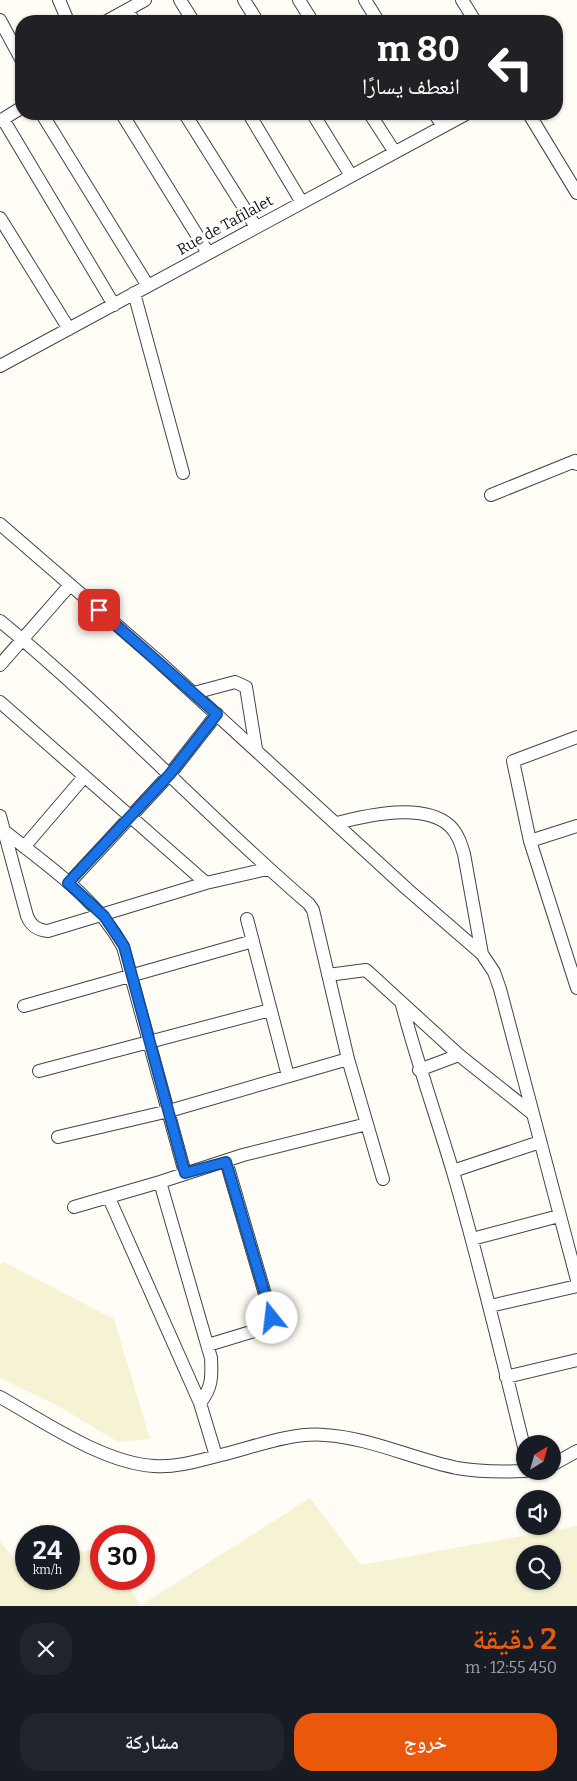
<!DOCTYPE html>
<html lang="ar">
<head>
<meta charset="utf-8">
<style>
	body { margin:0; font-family:Bitter,"Noto Naskh Arabic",serif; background:#20242c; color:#f1f3f6; direction:rtl; height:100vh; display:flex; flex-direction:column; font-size:19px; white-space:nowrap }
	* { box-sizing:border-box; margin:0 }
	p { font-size:16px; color:#9ea1a6 }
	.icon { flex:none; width:28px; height:28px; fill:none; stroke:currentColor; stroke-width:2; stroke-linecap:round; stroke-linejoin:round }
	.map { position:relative; height:1606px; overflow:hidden; direction:ltr }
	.side { display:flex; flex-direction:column; background:#171b24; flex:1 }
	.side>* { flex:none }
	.guide { position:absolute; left:15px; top:15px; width:548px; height:105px; border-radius:20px; box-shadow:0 1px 4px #0004; direction:rtl; background:#202124; color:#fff; overflow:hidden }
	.needle { width:32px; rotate:37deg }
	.tools { position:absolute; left:516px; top:1435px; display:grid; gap:10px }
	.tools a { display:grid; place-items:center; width:45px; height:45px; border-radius:50%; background:#171b24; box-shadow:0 1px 4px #0004; font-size:25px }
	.speed { position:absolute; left:15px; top:1525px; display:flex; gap:10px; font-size:25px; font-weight:700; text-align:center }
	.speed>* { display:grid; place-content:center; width:65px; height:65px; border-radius:50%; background:#171b24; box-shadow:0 1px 4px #0004; line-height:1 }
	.speed small { font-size:12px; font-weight:400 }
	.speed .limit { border:8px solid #d22; background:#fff; color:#111 }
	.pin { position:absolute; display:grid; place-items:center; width:42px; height:42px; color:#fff; margin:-21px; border-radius:10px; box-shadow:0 2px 8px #0006 }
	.me { position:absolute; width:55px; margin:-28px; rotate:344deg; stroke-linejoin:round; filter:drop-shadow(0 0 4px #0008) }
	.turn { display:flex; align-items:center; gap:18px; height:105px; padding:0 20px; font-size:22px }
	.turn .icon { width:65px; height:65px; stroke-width:2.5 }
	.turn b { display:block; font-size:35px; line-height:42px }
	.round { display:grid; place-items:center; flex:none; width:52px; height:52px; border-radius:20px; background:#20242c }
	.headline { display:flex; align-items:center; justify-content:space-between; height:85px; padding:0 20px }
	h1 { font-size:30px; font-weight:600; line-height:38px; color:#ea580c }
	.primary-button { display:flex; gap:10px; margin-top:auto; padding:10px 20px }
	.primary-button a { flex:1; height:58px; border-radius:20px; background:#ea580c; color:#fff; font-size:20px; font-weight:600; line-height:58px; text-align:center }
	.primary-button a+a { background:#20242c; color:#f1f3f6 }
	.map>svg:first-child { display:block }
</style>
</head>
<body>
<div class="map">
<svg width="577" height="1606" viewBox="0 0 577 1606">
	<rect width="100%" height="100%" fill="#fffdf5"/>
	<path fill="#f6f3d4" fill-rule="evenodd" d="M4,1262l110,57 36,120 -32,3 -60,-36 -58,-28v-114z
		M310,1498l51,67 216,-39v80h-577v-65l21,26 5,-1v13h43v-24l32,-8v32h22l18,26zM525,1554h27v27h-27z"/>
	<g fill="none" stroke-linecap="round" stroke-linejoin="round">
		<g stroke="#444" stroke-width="14">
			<path id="street" d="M59,0l9,21
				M180,0l13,21
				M244,0l13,21
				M299,0l13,21
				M365,0l13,21
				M462,0l13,21
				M127,10l7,11
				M0,20l21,39
				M107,21l38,-21
				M42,114l106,172
				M122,114l86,139
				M185,114l71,113
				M249,114l52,87
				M313,114l37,60
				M370,114l24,37
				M435,114l7,11
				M529,114l48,79
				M3,119l111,186
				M0,121l21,-13
				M0,218l69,111
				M134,293l49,180
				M0,366l466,-252
				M491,495l84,-34 2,3
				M0,524l156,135 251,230 75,65 12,18 6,17 77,291
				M0,621c108,88 203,192 309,283l4,6 35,149 35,120
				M0,665l70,-80
				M194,693l41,-11 11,5 10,62
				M0,702l206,181
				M577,737l-64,24 17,80 47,147
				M0,816l27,100c4,10 10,14 21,15l158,-48 61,-14
				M337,823c31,-8 87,-21 113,3 8,8 11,18 14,28l18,100
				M3,830c43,35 93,67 120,117l62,226
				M530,841l47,-15
				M24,847l60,-70
				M69,883l101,-109 47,-60
				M247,919l41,157
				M328,975l38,-5 93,85 74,59
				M402,1005c15,57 34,110 51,167 27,92 49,186 72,279
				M24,1006l229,-65
				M419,1070l40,-15
				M39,1071l231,-61
				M58,1137l111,-26 179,-52
				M453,1171l87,-29
				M160,1182l51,176c1,19 1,30 -11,45
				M109,1198l91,205 16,53
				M74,1207l86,-25 83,-27 124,-31
				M472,1239l87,-23
				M490,1306l87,-20
				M208,1345l56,-17 4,-2 4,-8 -46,-157
				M506,1377l71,-17
				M0,1397c45,25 103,66 154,69 22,2 47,-6 67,-11 33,-8 70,-23 104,-20 46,3 88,24 132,33 23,4 45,4 68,3
				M552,1465l25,-14"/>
		</g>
		<use href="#street" stroke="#fff" stroke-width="12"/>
	</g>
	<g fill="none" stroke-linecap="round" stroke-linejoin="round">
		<g stroke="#114b97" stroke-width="12">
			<path id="route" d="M99,610l118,104 -47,60 -102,109 36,33 20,30 61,227 41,-11 46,156"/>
		</g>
		<use href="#route" stroke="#1a73e8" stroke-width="9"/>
	</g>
	<g text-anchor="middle" stroke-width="5" stroke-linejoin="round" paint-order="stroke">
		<g font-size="15" fill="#111" stroke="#fff">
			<text transform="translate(225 225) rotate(-29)" y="5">Rue de Tafilalet</text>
		</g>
	</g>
</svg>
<div class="tools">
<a><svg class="needle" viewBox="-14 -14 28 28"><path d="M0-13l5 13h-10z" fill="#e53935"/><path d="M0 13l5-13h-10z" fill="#9ea1a6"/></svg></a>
<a><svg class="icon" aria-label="sound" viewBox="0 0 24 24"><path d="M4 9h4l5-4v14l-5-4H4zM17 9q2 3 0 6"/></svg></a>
<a><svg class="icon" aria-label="search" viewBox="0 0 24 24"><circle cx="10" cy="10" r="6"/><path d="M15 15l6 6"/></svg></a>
</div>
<div class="speed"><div>24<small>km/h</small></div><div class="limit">30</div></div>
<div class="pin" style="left:99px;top:610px;background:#d93025"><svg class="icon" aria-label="arrive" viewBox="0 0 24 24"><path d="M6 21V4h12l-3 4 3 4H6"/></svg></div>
<svg class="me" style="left:272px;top:1318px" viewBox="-20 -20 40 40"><circle r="19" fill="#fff"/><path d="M0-13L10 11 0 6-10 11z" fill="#1a73e8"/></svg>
<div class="guide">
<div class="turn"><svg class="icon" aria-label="left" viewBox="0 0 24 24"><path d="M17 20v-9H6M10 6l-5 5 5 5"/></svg><div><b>80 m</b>انعطف يسارًا</div></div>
</div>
</div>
<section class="side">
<div class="headline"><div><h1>2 دقيقة</h1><p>450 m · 12:55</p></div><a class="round"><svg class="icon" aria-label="close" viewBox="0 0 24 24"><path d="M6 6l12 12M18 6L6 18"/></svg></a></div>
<div class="primary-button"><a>خروج</a><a>مشاركة</a></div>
</section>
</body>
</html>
